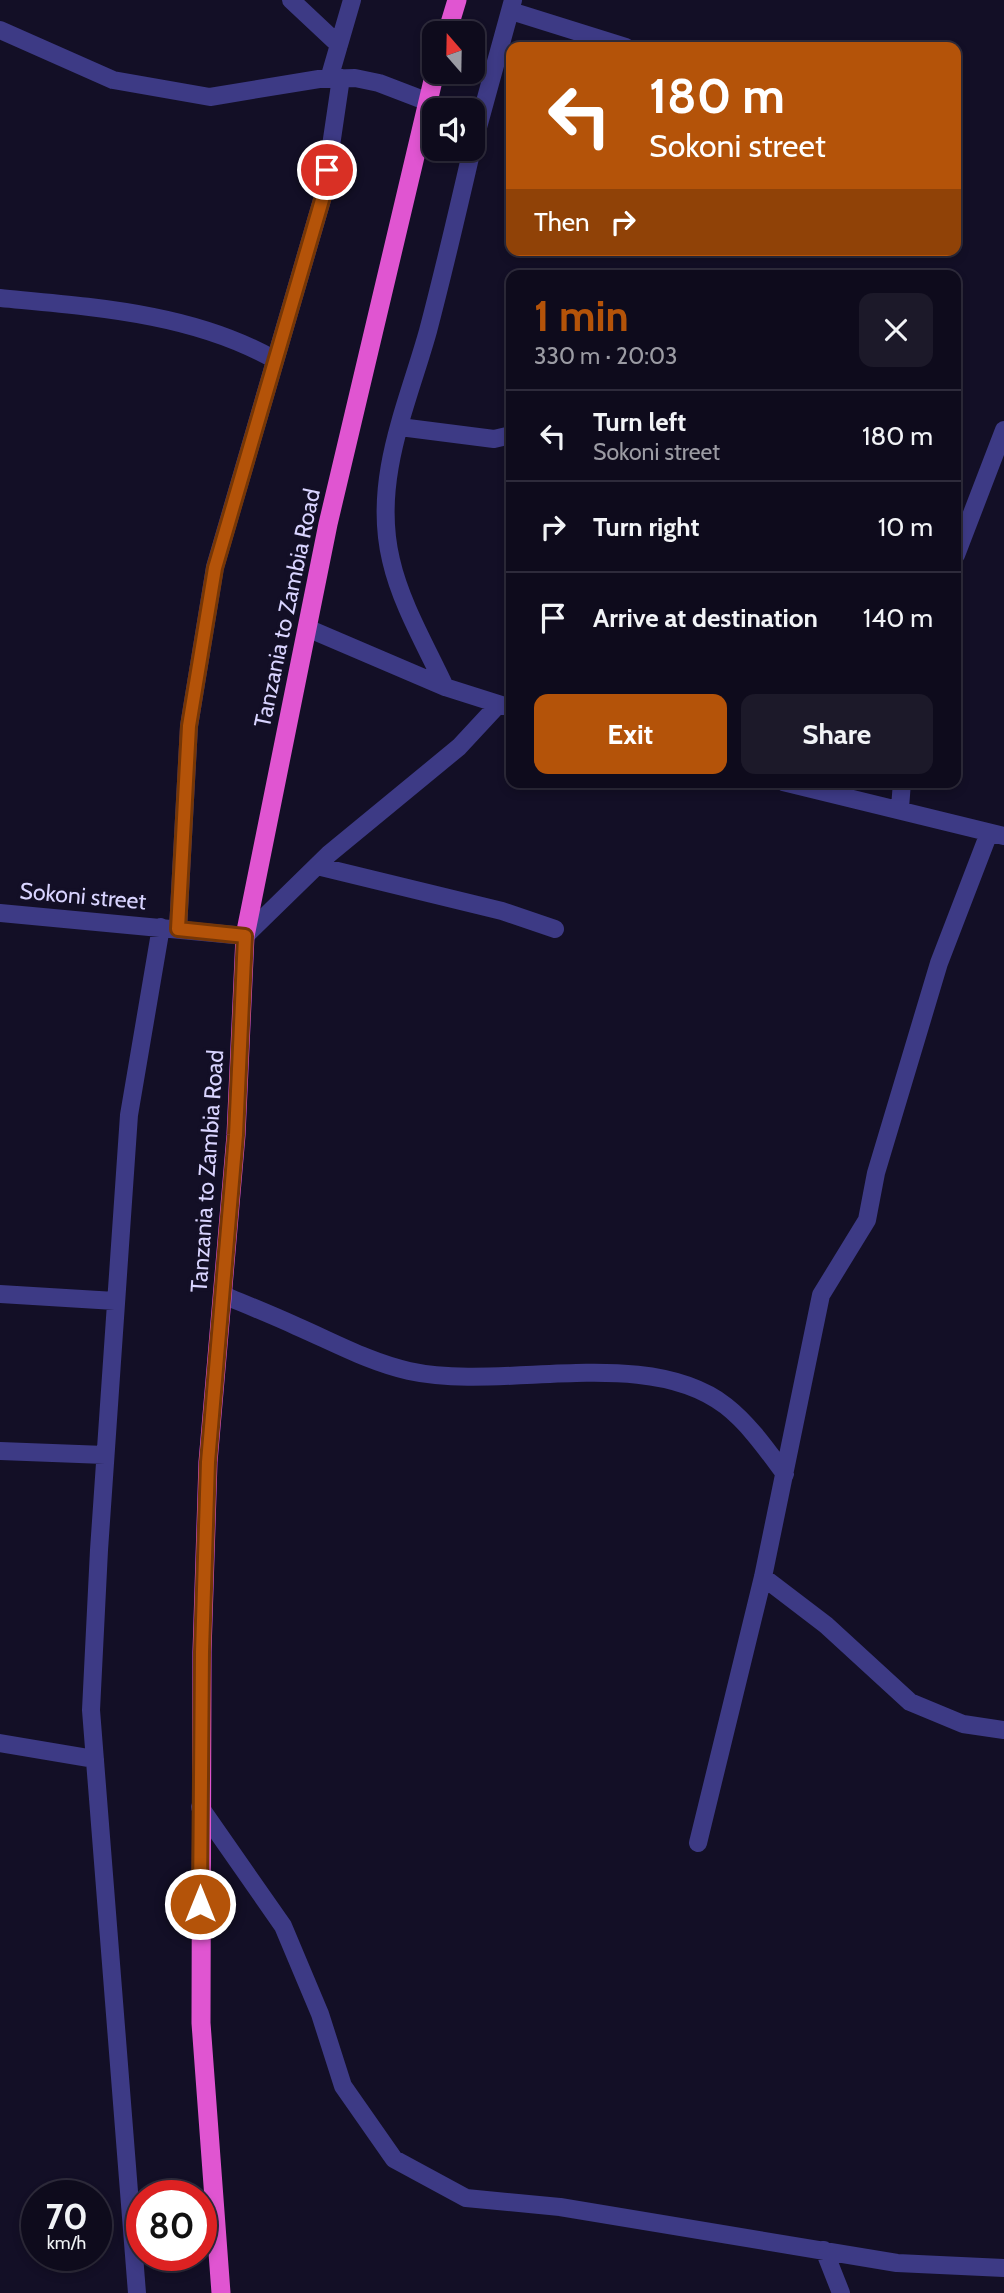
<!DOCTYPE html>
<html lang="en">
<head>
<meta charset="utf-8">
<style>
	body { margin:0; font-family:Cabin,sans-serif; background:#1c1929; color:#f1f3f6; height:100vh; display:flex; flex-direction:column; font-size:26px; white-space:nowrap }
	* { box-sizing:border-box; margin:0 }
	p { font-size:23px; color:#9b9ba3 }
	.icon { flex:none; width:38px; height:38px; fill:none; stroke:currentColor; stroke-width:2; stroke-linecap:round; stroke-linejoin:round }
	.map { position:relative; flex:1; overflow:hidden }
	.details { position:absolute; left:506px; top:270px; width:455px; height:518px; display:flex; flex-direction:column; background:#0e0b1c; border-radius:14px; box-shadow:0 4px 10px #0003,0 0 0 2px #2e2b3b }
	.details>* { flex:none }
	.hud { position:absolute; left:506px; top:42px; width:455px; height:214px; border-radius:14px; box-shadow:0 4px 10px #0003,0 0 0 2px #2e2b3b; background:#b45309; color:#fff; overflow:hidden }
	.needle { width:46px; rotate:340deg }
	.tools { position:absolute; left:422px; top:21px; display:grid; gap:14px }
	.tools a { display:grid; place-items:center; width:63px; height:63px; border-radius:14px; background:#0e0b1c; box-shadow:0 4px 10px #0003,0 0 0 2px #2e2b3b; font-size:35px }
	.speed { position:absolute; left:21px; top:2180px; display:flex; gap:14px; font-size:35px; font-weight:700; text-align:center }
	.speed>* { display:grid; place-content:center; width:91px; height:91px; border-radius:50%; background:#0e0b1c; box-shadow:0 4px 10px #0003,0 0 0 2px #2e2b3b; line-height:1 }
	.speed small { font-size:18px; font-weight:400 }
	.speed .limit { border:10px solid #d22; background:#fff; color:#111 }
	.pin { position:absolute; display:grid; place-items:center; width:60px; height:60px; color:#fff; margin:-30px; border:4px solid #fff; border-radius:50%; box-shadow:0 2px 7px #0007 }
	.me { position:absolute; width:77px; margin:-38px; rotate:0deg; stroke-linejoin:round; filter:drop-shadow(0 0 5px #0008) }
	.turn { display:flex; align-items:center; gap:24px; height:147px; padding:0 28px; font-size:32px }
	.turn .icon { width:91px; height:91px; stroke-width:2.5 }
	.turn b { display:block; font-size:49px; line-height:60px }
	.then { display:flex; align-items:center; height:66px; padding:0 28px; background:#0003; gap:14px; font-size:26px }
	.round { display:grid; place-items:center; flex:none; width:74px; height:74px; border-radius:14px; background:#1c1929 }
	.headline { display:flex; align-items:center; justify-content:space-between; height:119px; padding:0 28px }
	h1 { font-size:42px; font-weight:800; line-height:52px; color:#b45309 }
	.primary-button { display:flex; gap:14px; margin-top:auto; padding:14px 28px }
	.primary-button a { flex:1; height:80px; border-radius:14px; background:#b45309; color:#fff; font-size:28px; font-weight:800; line-height:80px; text-align:center }
	.primary-button a+a { background:#1c1929; color:#f1f3f6 }
	ul { padding:0; list-style:none }
	li { display:flex; align-items:center; gap:21px; height:91px; padding:0 28px; border-top:2px solid #2e2b3b }
	li div { flex:1 }
	li b { display:block; font-size:26px }
	li em { font-style:normal }
	.map>svg:first-child { display:block }
</style>
</head>
<body>
<div class="map">
<svg width="1004" height="2293" viewBox="0 0 1004 2293">
	<rect width="100%" height="100%" fill="#130f26"/>
	<g fill="none" stroke-linecap="round" stroke-linejoin="round">
		<path stroke="#3d3a85" stroke-width="18" d="M291,0l48,45
			M511,11l115,36
			M0,30l113,50 97,17 109,-18 36,-1 24,5 47,18
			M329,79l23,-79
			M472,149l41,-149
			M0,298c93,9 193,15 275,62
			M400,427l94,12 17,-4
			M956,555l48,-125
			M307,628l138,59 66,21
			M445,687c-19,-41 -44,-83 -54,-127 -19,-80 16,-154 37,-229 16,-61 30,-121 44,-182
			M783,782l221,54
			M900,808l2,-26
			M317,866l185,45 53,18
			M0,913l245,23 84,-82 130,-107 39,-42
			M178,929l11,-203 26,-159 109,-374 17,-115
			M0,1294l115,7
			M223,1295c24,10 49,20 73,31 37,16 73,36 113,45 95,21 237,-27 317,35 23,18 41,44 59,68
			M0,1451l105,4
			M763,1577l63,48 84,77 53,22 41,6
			M0,1743l95,16
			M200,1807l83,119 37,88 23,72 51,73 72,39 94,9 337,56 107,5
			M698,1843l65,-266 58,-282 46,-75 9,-47 63,-210 50,-130
			M824,2250l17,43
			M137,2293l-46,-583 8,-160 30,-435 32,-188"/>
		<path stroke="#e055d1" stroke-width="19" d="M447,33l10,-33
			M221,2293l-20,-270 1,-371 6,-190 28,-327 9,-199 83,-412 107,-452"/>
	</g>
	<g fill="none" stroke-linecap="round" stroke-linejoin="round">
		<g stroke="#753606" stroke-width="18">
			<path id="route" d="M200,1904l2,-252 6,-190 28,-327 9,-199 -67,-7 11,-203 26,-158 109,-375 3,-23"/>
		</g>
		<use href="#route" stroke="#b45309" stroke-width="12"/>
	</g>
	<g text-anchor="middle" stroke-width="7" stroke-linejoin="round" paint-order="stroke">
		<g font-size="23" fill="#d9d4ff" stroke="#130f26">
			<text transform="translate(287 608) rotate(-78)" y="8">Tanzania to Zambia Road</text>
			<text transform="translate(83 896) rotate(5)" y="8">Sokoni street</text>
			<text transform="translate(207 1171) rotate(-86)" y="8">Tanzania to Zambia Road</text>
		</g>
	</g>
</svg>
<div class="tools">
<a><svg class="needle" viewBox="-14 -14 28 28"><path d="M0-13l5 13h-10z" fill="#e53935"/><path d="M0 13l5-13h-10z" fill="#9b9ba3"/></svg></a>
<a><svg class="icon" aria-label="sound" viewBox="0 0 24 24"><path d="M4 9h4l5-4v14l-5-4H4zM17 9q2 3 0 6"/></svg></a>
</div>
<div class="speed"><div>70<small>km/h</small></div><div class="limit">80</div></div>
<div class="pin" style="left:327px;top:170px;background:#d93025"><svg class="icon" aria-label="arrive" viewBox="0 0 24 24"><path d="M6 21V4h12l-3 4 3 4H6"/></svg></div>
<svg class="me" style="left:200px;top:1904px" viewBox="-20 -20 40 40"><circle r="17" fill="#b45309" stroke="#fff" stroke-width="3"/><path d="M0-11L8 9 0 5-8 9z" fill="#fff"/></svg>
<div class="hud">
<div class="turn"><svg class="icon" aria-label="left" viewBox="0 0 24 24"><path d="M17 20v-9H6M10 6l-5 5 5 5"/></svg><div><b>180 m</b>Sokoni street</div></div>
<div class="then">Then<svg class="icon" aria-label="right" viewBox="0 0 24 24"><path d="M7 20v-9h11M14 6l5 5-5 5"/></svg></div>
</div>
<section class="details">
<div class="headline"><div><h1>1 min</h1><p>330 m · 20:03</p></div><a class="round"><svg class="icon" aria-label="close" viewBox="0 0 24 24"><path d="M6 6l12 12M18 6L6 18"/></svg></a></div>
<ul>
<li><svg class="icon" aria-label="left" viewBox="0 0 24 24"><path d="M17 20v-9H6M10 6l-5 5 5 5"/></svg><div><b>Turn left</b><p>Sokoni street</p></div><em>180 m</em></li>
<li><svg class="icon" aria-label="right" viewBox="0 0 24 24"><path d="M7 20v-9h11M14 6l5 5-5 5"/></svg><div><b>Turn right</b></div><em>10 m</em></li>
<li><svg class="icon" aria-label="arrive" viewBox="0 0 24 24"><path d="M6 21V4h12l-3 4 3 4H6"/></svg><div><b>Arrive at destination</b></div><em>140 m</em></li>
</ul>
<div class="primary-button"><a>Exit</a><a>Share</a></div>
</section>
</div>
</body>
</html>
